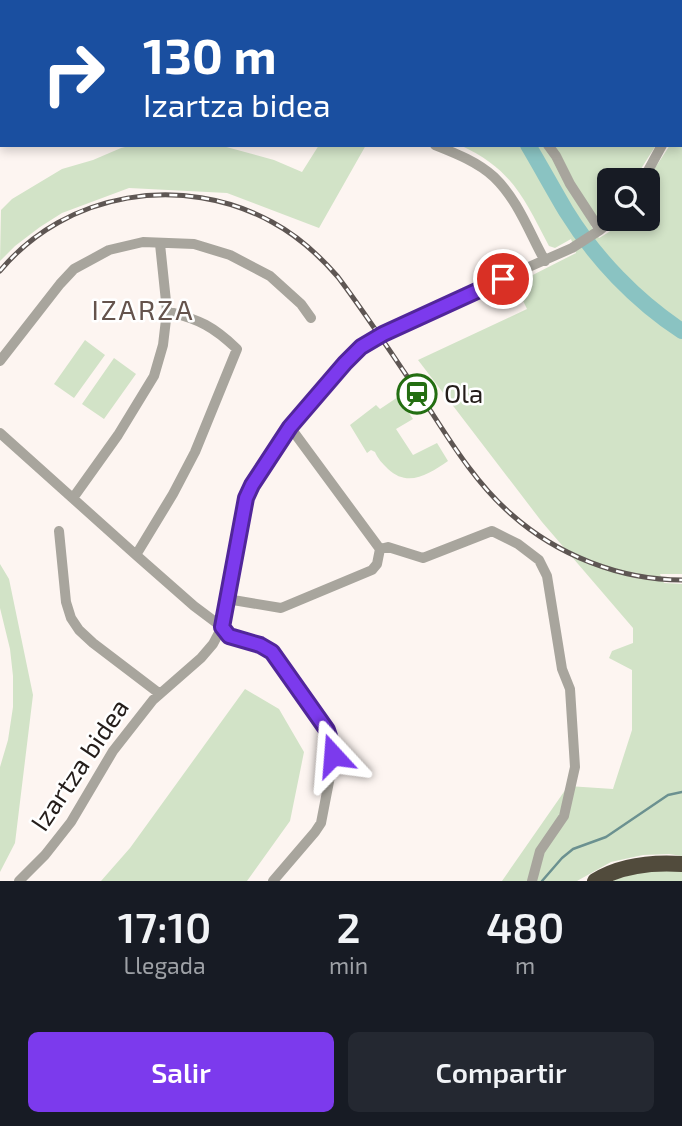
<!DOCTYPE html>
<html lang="es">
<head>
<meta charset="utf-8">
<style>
	body { margin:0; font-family:"Exo 2",sans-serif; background:#242831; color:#f1f3f6; height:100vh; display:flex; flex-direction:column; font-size:26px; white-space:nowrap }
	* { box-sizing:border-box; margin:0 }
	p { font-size:23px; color:#9ea1a6 }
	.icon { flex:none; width:38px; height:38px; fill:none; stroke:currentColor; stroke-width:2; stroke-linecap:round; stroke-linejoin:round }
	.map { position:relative; height:881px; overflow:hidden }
	.side { display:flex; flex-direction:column; background:#171b24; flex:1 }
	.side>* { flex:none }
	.hud { position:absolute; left:0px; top:0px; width:682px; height:147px; box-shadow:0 4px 10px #0003; background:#1a4fa0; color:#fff; overflow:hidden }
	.controls { position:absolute; left:597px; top:168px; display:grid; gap:14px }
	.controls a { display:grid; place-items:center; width:63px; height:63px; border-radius:10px; background:#171b24; box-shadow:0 4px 10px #0003; font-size:35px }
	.pin { position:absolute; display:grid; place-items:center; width:60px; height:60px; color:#fff; margin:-30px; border:4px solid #fff; border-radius:50%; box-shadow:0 2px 7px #0007 }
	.me { position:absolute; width:77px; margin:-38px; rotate:341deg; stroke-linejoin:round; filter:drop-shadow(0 0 5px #0008) }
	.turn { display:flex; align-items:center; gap:24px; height:147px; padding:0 28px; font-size:32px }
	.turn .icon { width:91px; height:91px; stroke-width:2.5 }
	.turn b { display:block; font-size:49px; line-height:60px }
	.eta { display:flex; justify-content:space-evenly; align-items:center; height:119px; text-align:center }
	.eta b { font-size:42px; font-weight:600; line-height:49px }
	.cta { display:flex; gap:14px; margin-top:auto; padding:14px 28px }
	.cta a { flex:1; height:80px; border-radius:10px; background:#7c3aed; color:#fff; font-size:28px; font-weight:600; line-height:80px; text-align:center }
	.cta a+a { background:#242831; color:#f1f3f6 }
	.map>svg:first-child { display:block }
</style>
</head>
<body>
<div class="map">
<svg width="682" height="881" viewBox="0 0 682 881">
	<rect width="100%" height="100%" fill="#fdf5f1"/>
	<path fill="#d2e3c7" d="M0,0h682v97l-1,3v-98h-679v16h-2z
		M682,126v448h-22l4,9 18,1v272l-13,-2 -26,1 -32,7 -34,19h-75l66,-95 45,3 19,-59v-60l-23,-12 3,-7 21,-8v-15l-91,-106 -124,-162 109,-51 -12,-25 61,-31 -5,-14 -16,9 -6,-2c-26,-49 -36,-76 -89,-101h196l-22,35h-25v33l-18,13 8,12 10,-6 11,-13h28v-33l3,-5 2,-10 17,-26h11z
		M219,145l55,15 28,12 17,-27h47l-47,83 -92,-35 -98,-5 -67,25 -22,14 -25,19 -15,15 1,-51 11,-11 50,-30 31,-9 28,-12 8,-2z
		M85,340l20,15 -31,43 -20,-14z
		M114,358l22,16 -32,45 -22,-15z
		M398,397l15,22 -17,10 17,26 24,-12 11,18c-19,13 -40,27 -60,8 -6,-6 -10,-10 -13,-17l-4,-2 -4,3 -17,-28 26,-20 4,4z
		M0,564l9,15 24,116 -18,148 -15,29v-105l8,-27 5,-33v-31l-3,-27 -10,-41z
		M245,689l34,20 25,43 -14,69 -43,60h-146l29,-33z
		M651,869l31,2v10h-72z"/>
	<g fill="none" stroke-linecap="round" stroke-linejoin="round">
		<path stroke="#6b9190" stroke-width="2.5" d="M542,881l20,-23 11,-9 33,-12 62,-42 14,-3"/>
		<path stroke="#8ac3c2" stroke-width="16" d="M99,0l2,2
			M528,145c13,22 25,44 38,66 29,47 70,90 116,120"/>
		<path stroke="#a8a59d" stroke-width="10" d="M479,0v2
			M0,109l2,-1
			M681,112l1,-3
			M435,145c20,8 43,17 59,32 24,23 35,55 51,84
			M548,145l8,11 14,28 30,46
			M643,180l19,-35
			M0,361l60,-77 14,-15 35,-19 34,-8 51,2 36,11 40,21 31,28 10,14
			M0,433l136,122 58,51 28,21 7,9 31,9 13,7 54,78 4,12 1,24 -11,57 -6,9 -42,49
			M73,498l45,-63 36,-59 9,-31 4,-34 -7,-67
			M59,531l7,71 5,16 8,12 14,13 67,51
			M380,549l8,-2 35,11 69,-27 26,13 21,16 8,16 15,93 8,20 5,78 -11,49 -24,35 -8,30
			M136,555l37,-61 22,-42 42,-103c-24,-23 -37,-29 -70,-38
			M227,599l54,9 91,-38 5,-6 3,-15 -90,-122
			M19,881l26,-26 26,-33 42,-71 40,-51 48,-42 12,-14 9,-17 21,-120 9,-21 38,-59 55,-64 16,-16 22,-13 82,-39 107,-47 28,-18 13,-11"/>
		<path stroke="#514b3c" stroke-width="16" d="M595,881c26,-16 57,-19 87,-17"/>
		<g stroke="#5e5653" stroke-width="5">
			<path id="rail" d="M0,271c66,-80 183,-98 272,-49 26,14 47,33 66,55 33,44 63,91 94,136 23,36 47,73 79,101 46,41 109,66 171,66"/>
		</g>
		<use href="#rail" stroke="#fff" stroke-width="2.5" stroke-dasharray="8" stroke-linecap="butt"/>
	</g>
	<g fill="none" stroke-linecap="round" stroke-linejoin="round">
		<g stroke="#51269a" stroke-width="18">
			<path id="route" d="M333,755l-2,-13 -4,-12 -55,-78 -12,-7 -31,-9 -7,-9 24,-129 6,-13 38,-58 55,-64 16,-16 22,-13 120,-55"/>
		</g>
		<use href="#route" stroke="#7c3aed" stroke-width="12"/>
	</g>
	<defs>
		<g id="station-ring" transform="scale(2.0125)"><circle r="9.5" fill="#fff" stroke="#236e11" stroke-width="1.5"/><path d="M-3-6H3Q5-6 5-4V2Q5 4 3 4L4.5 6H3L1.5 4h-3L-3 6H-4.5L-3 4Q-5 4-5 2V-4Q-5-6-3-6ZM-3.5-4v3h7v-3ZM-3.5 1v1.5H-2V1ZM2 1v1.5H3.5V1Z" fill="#236e11"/></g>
	</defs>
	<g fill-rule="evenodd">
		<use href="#station-ring" x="417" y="394"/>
	</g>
	<g text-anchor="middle" stroke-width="5" stroke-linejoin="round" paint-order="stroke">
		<g font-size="26" fill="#241d1a" stroke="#fff" text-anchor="start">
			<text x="444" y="403">Ola</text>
		</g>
		<g font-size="26" fill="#241d1a" stroke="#fff">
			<text transform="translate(80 765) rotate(-56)" y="9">Izartza bidea</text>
		</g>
		<g font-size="28" letter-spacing="2" fill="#65534c" stroke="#fff">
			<text x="143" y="320">IZARZA</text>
		</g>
	</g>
</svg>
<div class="controls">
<a><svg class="icon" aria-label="search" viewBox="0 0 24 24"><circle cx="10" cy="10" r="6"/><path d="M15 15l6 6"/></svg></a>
</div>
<div class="pin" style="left:503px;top:279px;background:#d93025"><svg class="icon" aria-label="arrive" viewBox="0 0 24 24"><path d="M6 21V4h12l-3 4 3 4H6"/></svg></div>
<svg class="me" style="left:333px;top:755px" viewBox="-20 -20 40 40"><path d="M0-17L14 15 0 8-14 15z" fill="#7c3aed" stroke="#fff" stroke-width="4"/></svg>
<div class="hud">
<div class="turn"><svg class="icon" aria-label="right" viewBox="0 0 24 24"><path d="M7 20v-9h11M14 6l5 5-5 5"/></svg><div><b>130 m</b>Izartza bidea</div></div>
</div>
</div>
<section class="side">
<div class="eta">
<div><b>17:10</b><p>Llegada</p></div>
<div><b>2</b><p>min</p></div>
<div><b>480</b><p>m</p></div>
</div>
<div class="cta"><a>Salir</a><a>Compartir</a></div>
</section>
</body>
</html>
